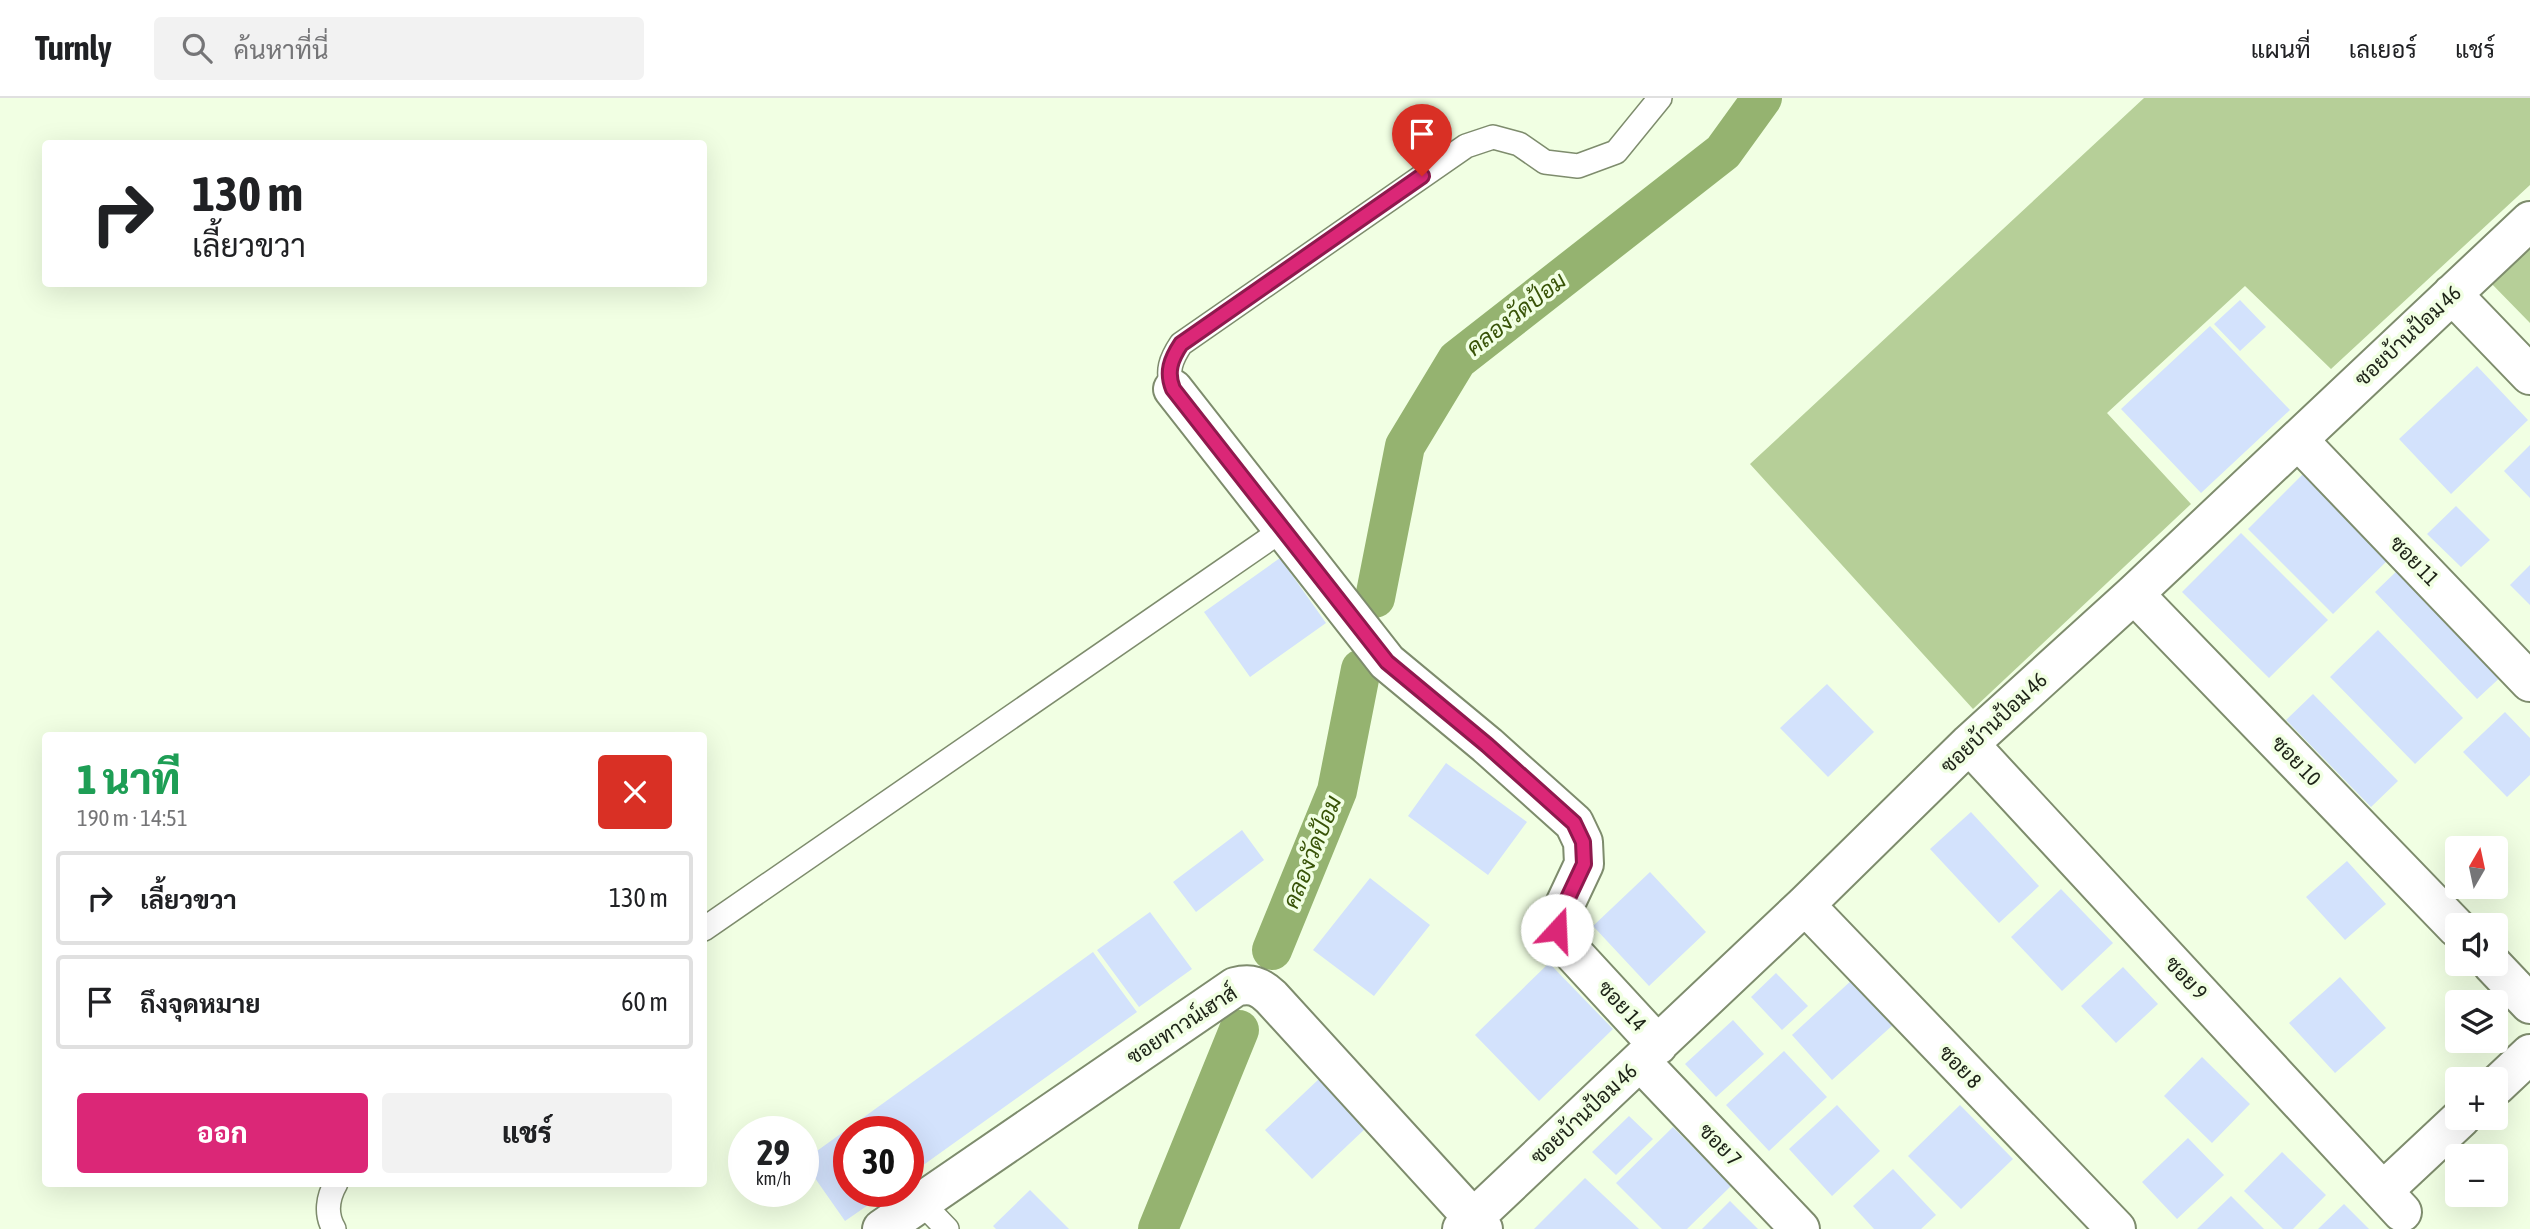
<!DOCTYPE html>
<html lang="th">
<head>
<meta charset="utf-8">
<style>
	body { margin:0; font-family:"Asap Condensed",Sarabun,sans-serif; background:#f2f2f2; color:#202124; height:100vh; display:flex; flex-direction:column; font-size:26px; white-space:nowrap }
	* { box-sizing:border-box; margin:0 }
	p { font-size:23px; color:#757577 }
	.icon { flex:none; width:38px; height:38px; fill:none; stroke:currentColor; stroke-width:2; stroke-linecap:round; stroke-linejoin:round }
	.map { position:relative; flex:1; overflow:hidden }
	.side { position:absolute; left:42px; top:634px; width:665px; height:455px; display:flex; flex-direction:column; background:#fff; border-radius:7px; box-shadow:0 7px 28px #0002 }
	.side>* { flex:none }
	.banner { position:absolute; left:42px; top:42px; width:665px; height:147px; border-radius:7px; box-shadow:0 7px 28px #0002; background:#fff; color:#202124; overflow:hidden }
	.needle { width:46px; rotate:9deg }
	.tools { position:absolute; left:2445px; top:738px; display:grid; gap:14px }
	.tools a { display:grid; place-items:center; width:63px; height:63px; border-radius:7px; background:#fff; box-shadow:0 7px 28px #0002; font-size:35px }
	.speed { position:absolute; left:728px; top:1018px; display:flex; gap:14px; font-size:35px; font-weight:700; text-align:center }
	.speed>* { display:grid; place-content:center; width:91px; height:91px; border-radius:50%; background:#fff; box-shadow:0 7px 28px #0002; line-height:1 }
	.speed small { font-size:18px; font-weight:400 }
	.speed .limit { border:10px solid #d22; background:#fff; color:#111 }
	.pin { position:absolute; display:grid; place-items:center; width:60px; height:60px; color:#fff; margin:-72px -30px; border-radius:50% 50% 50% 0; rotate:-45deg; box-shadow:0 0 7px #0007 }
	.pin .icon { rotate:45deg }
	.me { position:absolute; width:77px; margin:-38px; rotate:20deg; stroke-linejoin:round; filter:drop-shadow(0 0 5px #0008) }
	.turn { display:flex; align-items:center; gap:24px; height:147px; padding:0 35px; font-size:32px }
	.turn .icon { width:91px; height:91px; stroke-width:2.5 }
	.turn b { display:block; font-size:49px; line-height:60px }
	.round { display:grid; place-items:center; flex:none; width:74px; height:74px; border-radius:7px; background:#f2f2f2 }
	.overview { display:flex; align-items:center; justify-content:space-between; height:119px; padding:0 35px }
	h1 { font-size:42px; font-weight:800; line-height:52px; color:#1e9e55 }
	.cta { display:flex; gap:14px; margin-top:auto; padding:14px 35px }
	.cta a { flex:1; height:80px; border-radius:7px; background:#db2777; color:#fff; font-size:28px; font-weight:800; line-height:80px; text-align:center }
	.cta a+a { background:#f2f2f2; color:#202124 }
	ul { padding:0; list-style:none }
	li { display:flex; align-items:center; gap:21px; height:94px; margin:0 14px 10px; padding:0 21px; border:4px solid #e0e0e0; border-radius:7px }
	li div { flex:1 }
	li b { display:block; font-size:26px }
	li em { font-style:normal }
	header { display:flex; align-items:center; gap:42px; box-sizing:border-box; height:98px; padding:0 35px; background:#fff; border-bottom:2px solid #e0e0e0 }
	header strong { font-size:33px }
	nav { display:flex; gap:38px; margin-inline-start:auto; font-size:24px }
	.search { width:490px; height:63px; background:#f2f2f2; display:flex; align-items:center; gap:18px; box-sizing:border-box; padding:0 24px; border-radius:7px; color:#757577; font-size:26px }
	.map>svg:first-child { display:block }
</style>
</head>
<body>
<header>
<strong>Turnly</strong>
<div class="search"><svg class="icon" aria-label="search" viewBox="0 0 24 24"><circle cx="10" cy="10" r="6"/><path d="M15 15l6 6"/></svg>ค้นหาที่นี่</div>
<nav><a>แผนที่</a><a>เลเยอร์</a><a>แชร์</a></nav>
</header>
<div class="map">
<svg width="2530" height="1131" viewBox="0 0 2530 1131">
	<rect width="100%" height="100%" fill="#f1ffe3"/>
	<path fill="#b6cf98" d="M2144,0h386v87l-199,184 -86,-83 -138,127 84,91 -218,205 -223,-245z
		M2530,142v83l-42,-43z"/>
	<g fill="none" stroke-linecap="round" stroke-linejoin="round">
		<path stroke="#95b370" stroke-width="40" d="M1375,500l30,-152 52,-86 266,-208 39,-54
			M1272,852l65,-159 24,-122
			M1158,1131l81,-199"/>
	</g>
	<path fill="#d3e2fc" d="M2240,202l26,27 -26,24 -26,-27z
		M2210,228l80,84 -89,83 -80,-84z
		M2477,268l51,54 -77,74 -52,-55z
		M2530,347v53l-26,-27z
		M2307,372l86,85 -60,59 -85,-85z
		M2456,408l34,34 -29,27 -34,-33z
		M2241,435l87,87 -59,58 -87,-86z
		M1280,460l46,65 -76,54 -46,-65z
		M2530,467v40l-20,-20z
		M2402,468l103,107 -28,26 -102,-107z
		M2378,532l85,88 -48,46 -85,-87z
		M1827,586l47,48 -46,45 -48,-49z
		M2313,596l85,87 -27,26 -85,-87z
		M2505,614l25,26v37l-23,22 -44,-45z
		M1446,665l81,59 -39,53 -80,-59z
		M1971,714l68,74 -40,37 -69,-74z
		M1242,732l22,30 -68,52 -23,-30z
		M2347,763l39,43 -41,36 -39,-43z
		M1650,774l56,60 -57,54 -56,-60z
		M1370,780l60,47 -56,71 -61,-46z
		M2061,791l52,54 -51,48 -51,-54z
		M1150,814l42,57 -53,38 -42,-57z
		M1093,854l44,60 -229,164v-44h-59v60h38l-42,29 -42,-60z
		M1549,865l64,66 -74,72 -64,-66z
		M2123,869l35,37 -42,39 -35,-37z
		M1776,875l32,33 -26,24 -31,-33z
		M2340,879l46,51 -51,45 -46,-50z
		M1853,881l41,45 -62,56 -40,-45z
		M1733,922l31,34 -48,43 -31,-33z
		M1784,953l43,46 -58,54 -43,-46z
		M2202,959l48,47 -38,39 -48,-47z
		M1320,980l47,49 -55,52 -47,-49z
		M1837,1007l43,46 -48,45 -43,-47z
		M1960,1007l53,54 -52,50 -53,-53z
		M1629,1018l24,23 -37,36 -24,-23z
		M1673,1029l58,59 -44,43h-25l-46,-46z
		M2188,1040l36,37 -47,44 -35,-37z
		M2282,1054l44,43 -33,34h-10l-39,-38z
		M1893,1071l43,46 -15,14h-47l-21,-23z
		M1585,1080l54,51h-105z
		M1030,1092l39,39h-73l-3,-3z
		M2231,1098l33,33h-67z
		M1730,1103l28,28h-56z
		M2344,1106l25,25h-51z"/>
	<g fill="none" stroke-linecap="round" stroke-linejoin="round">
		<g stroke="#7e8c6d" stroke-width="26">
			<path id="lane" d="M1173,291c-7,-18 -2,-30 8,-45l285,-198 27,-9 26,7 26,18 33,4 38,-14 44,-54
				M704,831l578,-399
				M920,1103l27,28
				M334,1131c-9,-15 -6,-32 2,-46"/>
		</g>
		<g stroke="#7e8c6d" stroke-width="42">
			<path id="street" d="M2452,196l78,81
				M1173,291l214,273 100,83 87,78 9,19 1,22 -24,51 -3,15 5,11 96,104
				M2298,342l232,242
				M2134,496l323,334
				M1969,646l433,468
				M1805,807l311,324
				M2492,866l38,40
				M1640,963l160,168
				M2496,988l34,-32
				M2383,1093l78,-73
				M882,1131l353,-242c16,-4 24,-1 36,10l212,232
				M1462,1131l343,-324 164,-161 165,-150 396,-373"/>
		</g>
		<use href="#lane" stroke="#fff" stroke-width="23"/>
		<use href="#street" stroke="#fff" stroke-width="38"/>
	</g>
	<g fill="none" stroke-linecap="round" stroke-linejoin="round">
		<g stroke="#8e194d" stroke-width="18">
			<path id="route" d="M1422,78l-241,168c-10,15 -15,28 -8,45l214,273 100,83 87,78 9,19 1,22 -24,51 -3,15"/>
		</g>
		<use href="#route" stroke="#db2777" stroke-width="12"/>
	</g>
	<g text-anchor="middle" stroke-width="7" stroke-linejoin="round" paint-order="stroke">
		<g font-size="21" fill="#1d2317" stroke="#f1ffe3">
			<text transform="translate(2408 238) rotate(-43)" y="7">ซอยบ้านป้อม 46</text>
			<text transform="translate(2414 463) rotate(46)" y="7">ซอย 11</text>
			<text transform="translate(1994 625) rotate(-43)" y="7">ซอยบ้านป้อม 46</text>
			<text transform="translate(2296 663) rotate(46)" y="7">ซอย 10</text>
			<text transform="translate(2186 880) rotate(47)" y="7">ซอย 9</text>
			<text transform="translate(1622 908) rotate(47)" y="7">ซอย 14</text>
			<text transform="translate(1182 927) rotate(-33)" y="7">ซอยทาวน์เฮาส์</text>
			<text transform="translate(1960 969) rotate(46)" y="7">ซอย 8</text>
			<text transform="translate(1584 1016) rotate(-43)" y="7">ซอยบ้านป้อม 46</text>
			<text transform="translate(1720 1047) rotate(46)" y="7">ซอย 7</text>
		</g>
		<g font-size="23" font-style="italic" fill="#385307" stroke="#f1ffe3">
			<text transform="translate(1516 216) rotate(-38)" y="8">คลองวัดป้อม</text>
			<text transform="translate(1312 754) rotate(-68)" y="8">คลองวัดป้อม</text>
		</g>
	</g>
</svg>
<div class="tools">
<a><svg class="needle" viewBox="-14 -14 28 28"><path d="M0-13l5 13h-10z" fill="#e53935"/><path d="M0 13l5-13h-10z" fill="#757577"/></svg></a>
<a><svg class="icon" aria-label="sound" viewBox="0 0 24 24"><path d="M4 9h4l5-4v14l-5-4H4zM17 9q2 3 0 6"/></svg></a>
<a><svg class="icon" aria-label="layers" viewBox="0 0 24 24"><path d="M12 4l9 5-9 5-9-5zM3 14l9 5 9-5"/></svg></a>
<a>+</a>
<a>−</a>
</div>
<div class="speed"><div>29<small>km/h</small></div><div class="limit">30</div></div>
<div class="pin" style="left:1422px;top:78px;background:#d93025"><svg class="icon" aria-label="arrive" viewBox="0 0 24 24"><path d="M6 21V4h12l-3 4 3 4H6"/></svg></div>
<svg class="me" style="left:1557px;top:832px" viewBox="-20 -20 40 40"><circle r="19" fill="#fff"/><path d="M0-13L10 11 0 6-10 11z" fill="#db2777"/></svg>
<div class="banner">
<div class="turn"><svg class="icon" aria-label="right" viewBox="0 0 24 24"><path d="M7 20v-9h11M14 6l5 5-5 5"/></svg><div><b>130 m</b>เลี้ยวขวา</div></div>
</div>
<section class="side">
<div class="overview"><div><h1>1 นาที</h1><p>190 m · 14:51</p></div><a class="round" style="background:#d93025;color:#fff"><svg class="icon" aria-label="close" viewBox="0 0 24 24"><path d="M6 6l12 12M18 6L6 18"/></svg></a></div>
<ul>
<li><svg class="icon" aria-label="right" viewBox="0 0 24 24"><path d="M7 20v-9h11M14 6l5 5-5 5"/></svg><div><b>เลี้ยวขวา</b></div><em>130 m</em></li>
<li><svg class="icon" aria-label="arrive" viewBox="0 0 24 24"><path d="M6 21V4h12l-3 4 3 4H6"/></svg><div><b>ถึงจุดหมาย</b></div><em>60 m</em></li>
</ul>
<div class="cta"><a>ออก</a><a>แชร์</a></div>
</section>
</div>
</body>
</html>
